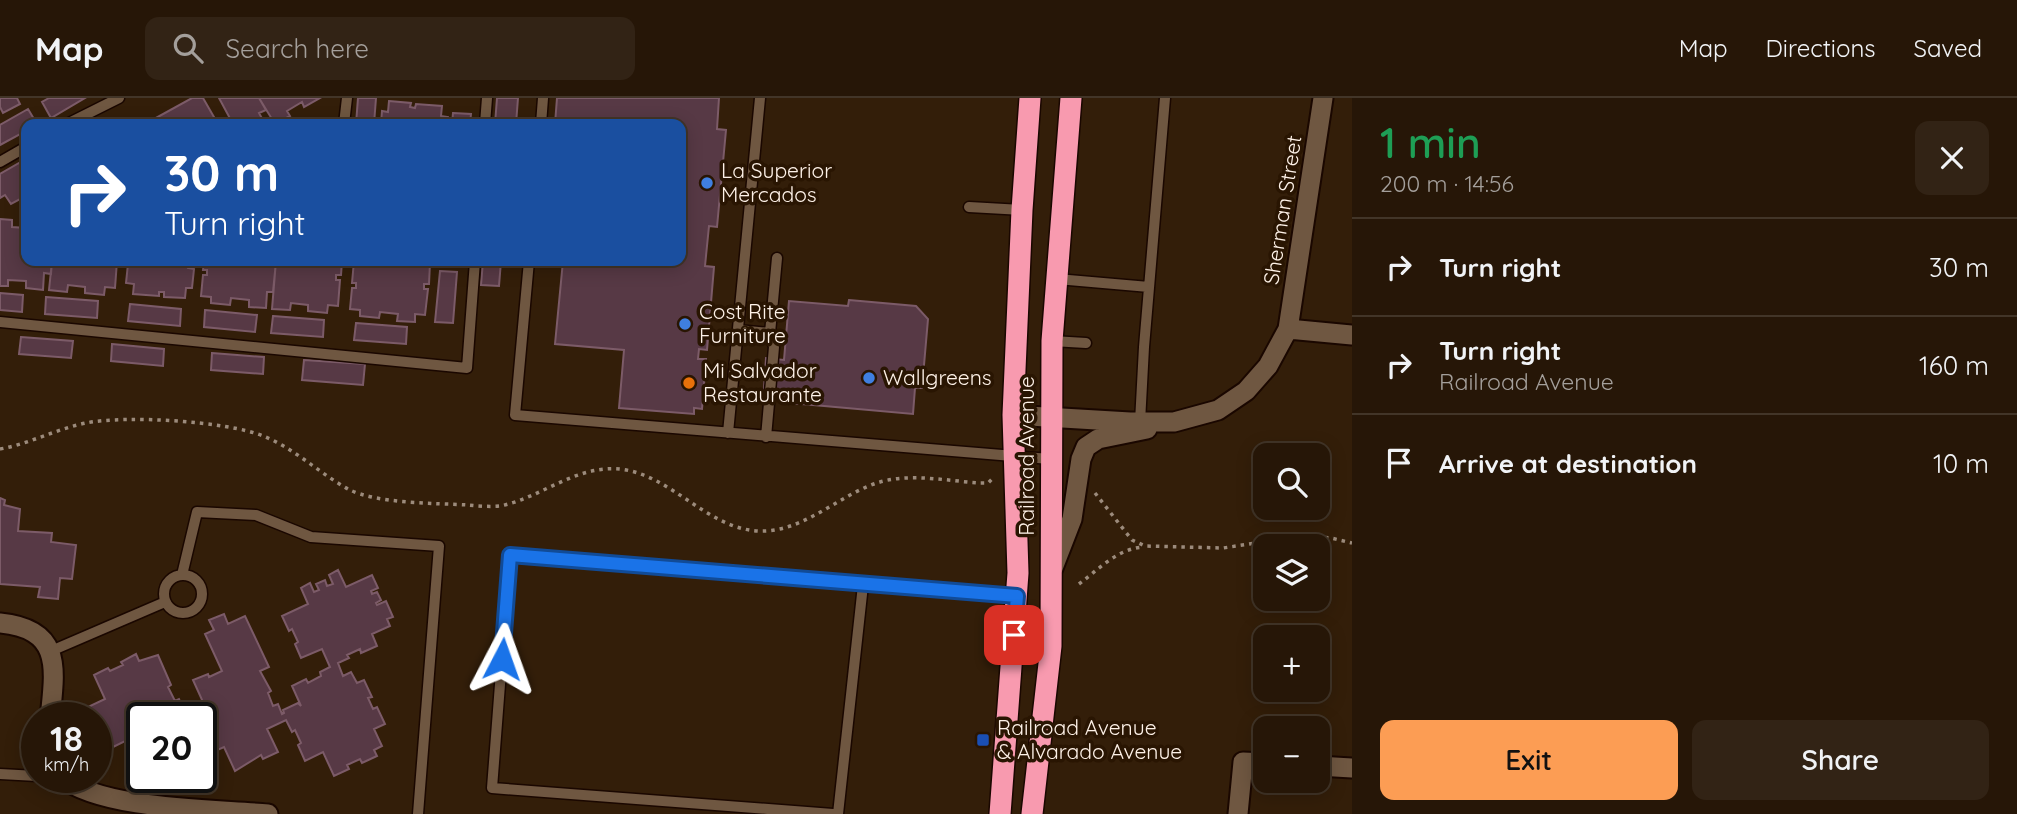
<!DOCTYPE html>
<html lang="en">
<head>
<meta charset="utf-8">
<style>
	body { margin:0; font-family:Quicksand,sans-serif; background:#322315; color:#f1f3f6; height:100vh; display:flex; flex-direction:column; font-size:26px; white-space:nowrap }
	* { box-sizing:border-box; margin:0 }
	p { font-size:23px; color:#a49f9b }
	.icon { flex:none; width:38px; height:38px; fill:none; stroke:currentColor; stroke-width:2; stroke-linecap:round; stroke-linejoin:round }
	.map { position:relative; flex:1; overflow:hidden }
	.panel { display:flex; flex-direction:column; background:#261607; width:665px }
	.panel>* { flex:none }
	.guide { position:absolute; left:21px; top:21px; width:665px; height:147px; border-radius:14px; box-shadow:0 4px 18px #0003,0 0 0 2px #423528; background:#1a4fa0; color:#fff; overflow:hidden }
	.controls { position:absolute; left:1253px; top:345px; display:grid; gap:14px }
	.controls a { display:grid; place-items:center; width:77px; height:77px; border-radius:14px; background:#261607; box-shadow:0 4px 18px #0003,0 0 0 2px #423528; font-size:35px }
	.speed { position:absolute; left:21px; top:604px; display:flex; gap:14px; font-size:35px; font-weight:700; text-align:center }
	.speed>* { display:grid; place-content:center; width:91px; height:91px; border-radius:50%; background:#261607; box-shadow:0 4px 18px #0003,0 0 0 2px #423528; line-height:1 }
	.speed small { font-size:18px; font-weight:400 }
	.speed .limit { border:4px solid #111; border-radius:10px; background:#fff; color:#111 }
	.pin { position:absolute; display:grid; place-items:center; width:60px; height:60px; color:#fff; margin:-30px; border-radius:14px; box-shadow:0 4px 10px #0006 }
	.me { position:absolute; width:77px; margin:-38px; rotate:4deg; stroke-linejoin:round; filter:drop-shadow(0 0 5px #0008) }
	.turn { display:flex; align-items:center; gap:24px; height:147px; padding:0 28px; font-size:32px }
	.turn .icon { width:91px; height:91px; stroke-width:2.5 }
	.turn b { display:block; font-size:49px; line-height:60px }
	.round { display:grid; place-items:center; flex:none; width:74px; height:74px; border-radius:14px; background:#322315 }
	.overview { display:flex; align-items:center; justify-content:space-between; height:119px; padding:0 28px }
	h1 { font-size:42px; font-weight:600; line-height:52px; color:#1e9e55 }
	.action { display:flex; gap:14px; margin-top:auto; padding:14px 28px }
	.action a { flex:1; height:80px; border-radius:14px; background:#fc9d54; color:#111; font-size:28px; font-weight:600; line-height:80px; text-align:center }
	.action a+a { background:#322315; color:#f1f3f6 }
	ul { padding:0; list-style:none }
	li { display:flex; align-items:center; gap:21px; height:98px; padding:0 28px; border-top:2px solid #423528 }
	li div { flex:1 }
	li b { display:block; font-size:26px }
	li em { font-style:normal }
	header { display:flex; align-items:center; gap:42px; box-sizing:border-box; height:98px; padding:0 35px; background:#261607; border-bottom:2px solid #423528 }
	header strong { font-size:33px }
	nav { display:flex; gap:38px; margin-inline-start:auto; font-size:24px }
	.search { width:490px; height:63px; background:#322315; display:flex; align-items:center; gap:18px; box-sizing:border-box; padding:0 24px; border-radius:14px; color:#a49f9b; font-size:26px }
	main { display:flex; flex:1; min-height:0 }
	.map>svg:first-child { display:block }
</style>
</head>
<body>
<header>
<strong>Map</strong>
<div class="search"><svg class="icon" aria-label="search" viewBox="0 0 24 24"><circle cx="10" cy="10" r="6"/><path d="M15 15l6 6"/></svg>Search here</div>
<nav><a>Map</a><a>Directions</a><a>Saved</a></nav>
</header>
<main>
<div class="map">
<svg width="1352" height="716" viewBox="0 0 1352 716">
	<rect width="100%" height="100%" fill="#331e09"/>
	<path fill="#573945" stroke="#7c5b68" stroke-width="2" d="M0,0h17l3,6 -17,9 -3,-6z
		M49,0h36l-34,20 -9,-16z
		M192,0h11l15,26h-73z
		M219,0h40l7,12 -7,3 6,11h-32z
		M259,0h61l-16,9 -2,-5 -15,9 3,5 -15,8z
		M358,0h18l-2,26h-18z
		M497,0h21l-2,26h-21z
		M557,0h162l-2,31 9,1 -9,97 -8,-1 -4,40 9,1 -7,83 -8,-1 -1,10h8l-4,50 -8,-1v6l-75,-6 5,-58 -69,-6 8,-83h118v-137h-126z
		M389,3l22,2 -1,4 5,1 1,-4 26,2 -1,10 7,1v7h-67l1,-13 6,1z
		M28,11l9,15h-11v7l-26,14v-20z
		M453,15l18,1 -1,10h-18z
		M26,61v37l-15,8 -6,-9 -5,3v-24z
		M0,121l12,1v7l14,1v33h26l-1,13 -7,-1 -1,17 -17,-2v-7l-18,-1v6h-8z
		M52,163h65l-2,27 -10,-1 -1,8 -19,-2v-6l-17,-2 -1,7 -18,-2z
		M135,163h54l-1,7 6,1 -2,19h-6l-1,10 -21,-1v-5h-5v4l-26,-2 1,-10 -8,-1 2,-19 6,1z
		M204,163h72l-3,31h-6l-1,16 -17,-1v-7l-18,-2 -1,7 -19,-2v-6l-10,-1 2,-21h4v-5h-4z
		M276,163h66l-1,14h-5v5h4l-2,26 -10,-1 -1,8 -19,-2v-6l-17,-2 -1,7 -18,-1z
		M354,163h66l10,2 -1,21h-5v5h4l-3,26 -10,-1v8l-18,-1 1,-7 -18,-2 -1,6 -19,-2v-6l-10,-1 2,-21h4v-5h-4z
		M483,163h18l-2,25 -18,-1z
		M440,173l17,1 -4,51 -18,-1z
		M0,195l23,2 -1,17 -22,-2z
		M46,199l52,4 -1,17 -52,-4z
		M849,202l67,6 12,13 -6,69h-7l-2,26 -133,-12 1,-12 -17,-1 2,-31 18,2 5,-59 59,5z
		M130,206l51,5 -1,17 -52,-5z
		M205,212l52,5 -2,17 -51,-5z
		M273,218l51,4 -1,17 -52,-4z
		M356,225l51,4 -1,17 -52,-4z
		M21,239l52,4 -2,17 -52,-4z
		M112,246l52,5 -1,17 -52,-5z
		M212,255l52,4 -1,17 -52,-4z
		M304,262l61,4 -2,21 -61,-5z
		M0,400l5,2 -1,5 16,4 -2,22 34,2 -1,9 25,3 -4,34 -12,-1 -2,21 -20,-2 2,-10 -40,-3z
		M338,472l8,17 26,-12 6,13 -7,3 1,3 5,-2 4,8 -5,3 1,2 9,-4 7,16 -6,2 3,7 -18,8 5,12 -16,7 -1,-4 -13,6 2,3 -11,5 5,13 8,-4 6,11 7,-3 8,17 -4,1 5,11 4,-2 8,17 -11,5 8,17 -8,4 3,6 -15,7 -2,-4 -13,6 2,4 -15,7 -11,-24 -18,9 -7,-16 3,-2 -6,-13 -3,2 -6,-12 -19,9 11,23 -15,7 -2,-4 -26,16 -11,-24 -18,8 -5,-10v-27l-14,-2 -45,2v45l-6,3 -11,-25 -18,9 -11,-32h-4l-4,-11 17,-8 -11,-24 14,-7 2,3 13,-6 -2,-3 15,-8 3,7 19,-6 13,30 -3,2 7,14 4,-2 5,12 19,-9 -10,-22 15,-6 1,3 13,-6 -17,-37 9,-4 -5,-10 15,-6 4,10 17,-8 24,51 -9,4 11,20 -3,2 5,13 5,-2 4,10 2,-1 -1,-3 15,-7 3,3 -9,-20 14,-7 2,4 13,-7 -1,-4 10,-5 -8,-18 -21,9 -6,-14 3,-2 -6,-13 -3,2 -7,-15 26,-12 -7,-16 9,-5 4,9 5,-2 -3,-6 9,-4 2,6 6,-2 -4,-9z"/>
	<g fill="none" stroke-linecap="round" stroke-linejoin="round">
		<g stroke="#1a0700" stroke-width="13">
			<path id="lane" d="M67,26l52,-26
				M344,26l3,-26
				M485,26l2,-26
				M541,26l2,-26
				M0,64l26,-15
				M969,109l53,3
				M529,163l-14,154 535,44
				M1057,181l92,8
				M0,224l467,46 8,-107
				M738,232l32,3 7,-75
				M1052,243l34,2
				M1140,324l4,-75 21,-249
				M728,335l32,-335
				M766,339l8,-90 -4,-14
				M182,477l15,-63 59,3 55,22 128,9 -21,268
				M164 496a19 19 0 1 1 38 0a19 19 0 1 1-38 0Z
				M51,553l114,-49
				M0,676l37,2
				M833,716l-341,-26 18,-233 506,41
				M838,716l25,-229"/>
		</g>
		<g stroke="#1a0700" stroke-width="23">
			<path id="street" d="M1288,231l35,-231
				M1013,317l117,7h44l44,-12 28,-19 22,-25 20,-37 64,6
				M1053,470l19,-49 9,-60 5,-12 12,-8 49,-10
				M0,525c63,6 55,46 50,95
				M1318,668l34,2
				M61,679c42,33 152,32 207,37
				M1238,716l5,-52 22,1"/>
		</g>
		<g stroke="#1a0700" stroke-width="24">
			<path id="highway" d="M1000,716l18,-241 -5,-158 9,-205 8,-112
				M1032,716l19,-168 1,-305 19,-243"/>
		</g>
		<path stroke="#9c8b7c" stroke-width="3.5" stroke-dasharray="3.5 5" stroke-linecap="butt" d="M0,351c29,-5 56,-20 86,-26 39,-8 141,-2 177,13 31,12 56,37 85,53 29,15 87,14 120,16 10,1 21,2 32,1 41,-8 75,-41 120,-37 52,6 86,59 138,62 46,2 81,-37 122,-49 31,-9 68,-1 100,1h8l6,-6
			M1095,395l37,47 13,6 78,2 80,-12 28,2 21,5
			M1079,486c20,-15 38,-35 64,-37"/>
		<use href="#lane" stroke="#6f5741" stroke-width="10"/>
		<use href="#street" stroke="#6f5741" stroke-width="19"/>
		<use href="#highway" stroke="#f89aaf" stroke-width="21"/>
	</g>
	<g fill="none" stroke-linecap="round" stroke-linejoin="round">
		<g stroke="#114b97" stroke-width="18">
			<path id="route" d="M502,561l8,-104 507,41 -3,39"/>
		</g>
		<use href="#route" stroke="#1a73e8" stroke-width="12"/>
	</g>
	<g fill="#3f7fe0" stroke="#291502" stroke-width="2.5">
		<circle cx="707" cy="85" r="7"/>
		<circle cx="685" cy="226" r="7"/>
		<circle cx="869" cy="280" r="7"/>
	</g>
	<circle fill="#e8710a" stroke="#291502" stroke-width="2.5" cx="689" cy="285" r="7"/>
	<rect fill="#1a4fb4" stroke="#291502" stroke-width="2.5" x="976" y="635" width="14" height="14" rx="3.5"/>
	<g text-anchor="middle" stroke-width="7" stroke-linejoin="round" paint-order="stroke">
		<g font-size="21" fill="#fef2e8" stroke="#291502" text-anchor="start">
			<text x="721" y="80">La Superior<tspan x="721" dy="24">Mercados</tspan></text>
			<text x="699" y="221">Cost Rite<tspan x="699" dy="24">Furniture</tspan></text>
			<text x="703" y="280">Mi Salvador<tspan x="703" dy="24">Restaurante</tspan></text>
			<text x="883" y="287">Wallgreens</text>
			<text x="997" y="637">Railroad Avenue<tspan x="997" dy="24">&amp; Alvarado Avenue</tspan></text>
		</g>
		<g font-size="21" fill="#fef2e8" stroke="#291502">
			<text transform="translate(1283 112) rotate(-81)" y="7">Sherman Street</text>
			<text transform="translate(1027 358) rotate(-90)" y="7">Railroad Avenue</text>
		</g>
	</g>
</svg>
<div class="controls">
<a><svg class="icon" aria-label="search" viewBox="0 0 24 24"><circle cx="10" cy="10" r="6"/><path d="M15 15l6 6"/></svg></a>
<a><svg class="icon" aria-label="layers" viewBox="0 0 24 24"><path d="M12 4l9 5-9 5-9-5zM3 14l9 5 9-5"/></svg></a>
<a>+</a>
<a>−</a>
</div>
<div class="speed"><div>18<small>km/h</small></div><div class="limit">20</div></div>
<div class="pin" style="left:1014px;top:537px;background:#d93025"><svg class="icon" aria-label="arrive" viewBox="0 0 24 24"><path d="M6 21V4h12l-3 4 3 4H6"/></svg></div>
<svg class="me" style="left:502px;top:561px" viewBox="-20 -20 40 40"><path d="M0-17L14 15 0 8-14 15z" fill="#1a73e8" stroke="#fff" stroke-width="4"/></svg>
<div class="guide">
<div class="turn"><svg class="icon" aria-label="right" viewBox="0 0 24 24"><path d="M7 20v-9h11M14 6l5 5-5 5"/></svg><div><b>30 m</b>Turn right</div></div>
</div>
</div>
<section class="panel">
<div class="overview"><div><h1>1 min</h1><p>200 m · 14:56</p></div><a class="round"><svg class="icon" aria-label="close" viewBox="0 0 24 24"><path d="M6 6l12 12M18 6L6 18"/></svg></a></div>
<ul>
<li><svg class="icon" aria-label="right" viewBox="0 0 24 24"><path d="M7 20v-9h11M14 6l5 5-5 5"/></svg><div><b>Turn right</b></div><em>30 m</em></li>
<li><svg class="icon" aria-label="right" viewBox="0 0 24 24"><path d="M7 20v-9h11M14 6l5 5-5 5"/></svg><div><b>Turn right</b><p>Railroad Avenue</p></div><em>160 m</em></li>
<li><svg class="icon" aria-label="arrive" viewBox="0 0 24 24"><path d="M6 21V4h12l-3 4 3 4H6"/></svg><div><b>Arrive at destination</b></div><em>10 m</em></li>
</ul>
<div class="action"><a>Exit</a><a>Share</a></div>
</section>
</main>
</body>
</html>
